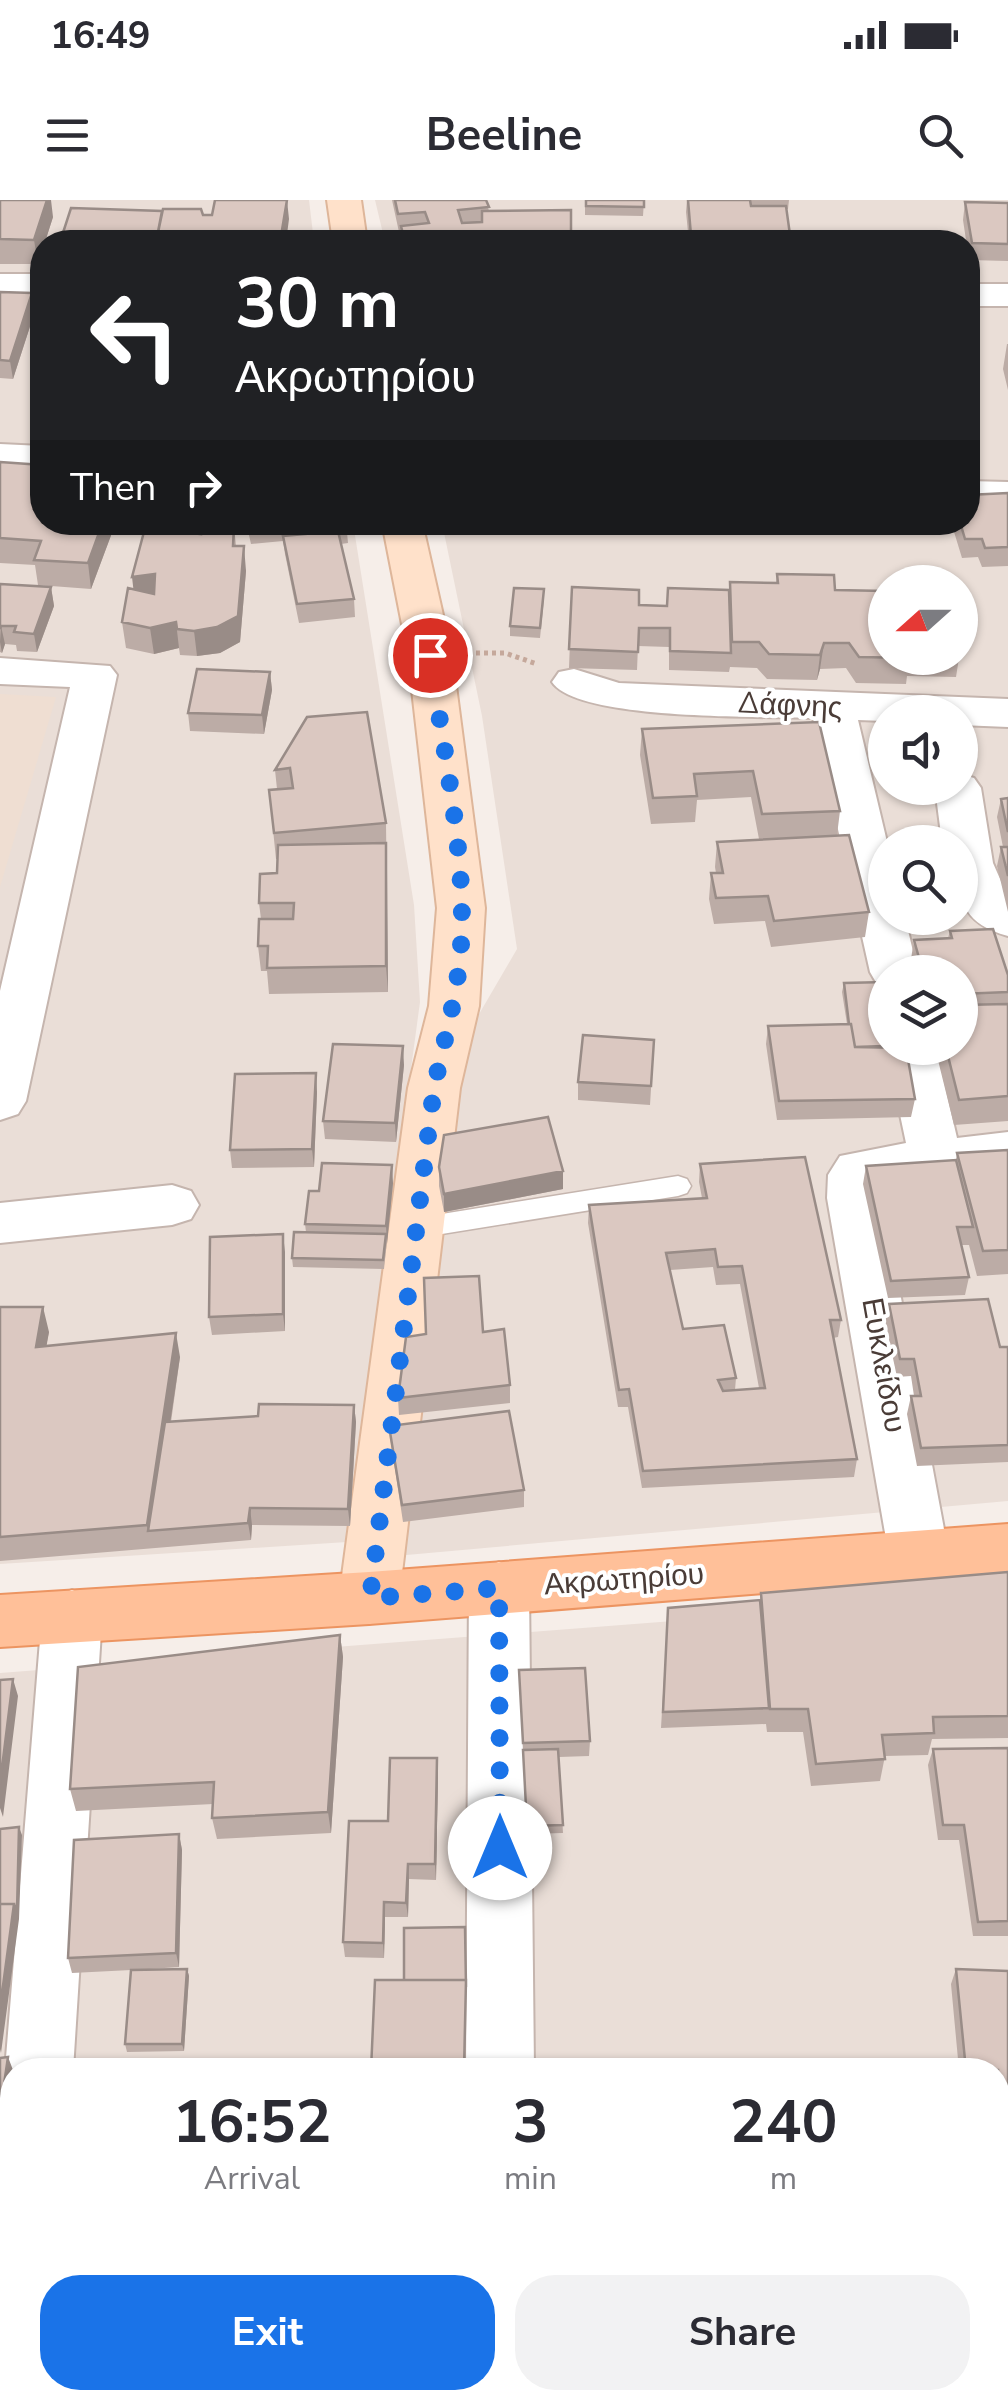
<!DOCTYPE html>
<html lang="en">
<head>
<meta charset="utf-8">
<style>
	body { margin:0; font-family:"Nunito Sans",sans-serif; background:#f2f2f3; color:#2b2b33; height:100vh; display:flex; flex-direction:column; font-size:38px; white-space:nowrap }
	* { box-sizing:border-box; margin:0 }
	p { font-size:32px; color:#7c7c81 }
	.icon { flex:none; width:55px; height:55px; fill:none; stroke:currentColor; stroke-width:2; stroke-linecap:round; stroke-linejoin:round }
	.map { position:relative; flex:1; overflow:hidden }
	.panel { position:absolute; left:0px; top:1858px; width:1010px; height:352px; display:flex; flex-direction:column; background:#fff; border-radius:40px 40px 0 0; box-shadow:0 2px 8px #0004 }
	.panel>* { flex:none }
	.banner { position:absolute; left:30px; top:30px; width:950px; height:305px; border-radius:40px; box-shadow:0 2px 8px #0004; background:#202124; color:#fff; overflow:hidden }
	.needle { width:65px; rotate:249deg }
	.controls { position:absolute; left:868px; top:365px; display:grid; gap:20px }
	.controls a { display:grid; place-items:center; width:110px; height:110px; border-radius:50%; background:#fff; box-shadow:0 2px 8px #0004; font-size:50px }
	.pin { position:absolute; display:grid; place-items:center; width:85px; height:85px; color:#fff; margin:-42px; border:5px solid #fff; border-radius:50%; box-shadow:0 2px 10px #0007 }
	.me { position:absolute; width:110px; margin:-55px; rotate:0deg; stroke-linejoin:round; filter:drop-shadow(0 0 8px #0008) }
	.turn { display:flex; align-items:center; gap:35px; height:210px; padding:0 40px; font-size:45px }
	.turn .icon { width:130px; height:130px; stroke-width:2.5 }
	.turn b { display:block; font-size:70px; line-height:85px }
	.then { display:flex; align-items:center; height:95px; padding:0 40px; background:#0003; gap:20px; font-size:38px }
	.eta { display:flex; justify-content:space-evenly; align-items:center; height:170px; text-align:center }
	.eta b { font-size:60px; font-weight:700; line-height:70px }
	.cta { display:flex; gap:20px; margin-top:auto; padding:20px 40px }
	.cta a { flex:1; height:115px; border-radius:40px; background:#1a73e8; color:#fff; font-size:40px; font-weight:700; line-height:115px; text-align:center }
	.cta a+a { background:#f2f2f3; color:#2b2b33 }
	.status { display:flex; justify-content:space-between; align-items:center; height:70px; padding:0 50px; background:#fff; direction:ltr }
	.status svg { height:28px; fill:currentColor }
	header { display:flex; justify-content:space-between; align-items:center; height:130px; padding:0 40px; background:#fff; font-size:45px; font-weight:700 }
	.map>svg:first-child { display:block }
</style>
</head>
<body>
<div class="status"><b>16:49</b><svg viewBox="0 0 49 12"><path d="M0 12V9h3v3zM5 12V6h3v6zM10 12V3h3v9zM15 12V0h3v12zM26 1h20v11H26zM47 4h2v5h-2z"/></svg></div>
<header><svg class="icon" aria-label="menu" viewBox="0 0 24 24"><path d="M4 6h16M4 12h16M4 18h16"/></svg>Beeline<svg class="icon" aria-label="search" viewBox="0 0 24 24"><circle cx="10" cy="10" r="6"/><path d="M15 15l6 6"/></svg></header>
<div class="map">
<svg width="1008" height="2208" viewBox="0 0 1008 2208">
	<rect width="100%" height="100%" fill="#f6eee9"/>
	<path fill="#eaded7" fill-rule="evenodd" d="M0,0h309l5,42h-272v280l311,1 61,382 6,97 -73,540 -347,22z
		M375,0h633v1301l-624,56 70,-500 63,-108 -35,-233 -40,-193 526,-1v-280h-583zM885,382h75v76h-75zM885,512h75v76h-75zM885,642h75v76h-75zM885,772h75v76h-75z
		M1008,1395v813h-1008v-735zM12,1870h986v328h-986z"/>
	<path fill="#efded2" d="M0,494l56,3 -56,190z"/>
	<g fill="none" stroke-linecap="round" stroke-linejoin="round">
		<g stroke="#c5b5ae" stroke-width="3">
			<path id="service" d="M678,976l9,3 4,7 -4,7 -9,3 -261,42 -9,-3 -4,-7 4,-7 9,-3z"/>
		</g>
		<g stroke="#c5b5ae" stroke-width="4">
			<path id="minor" d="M0,74h42v22h-42z
				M968,84h40v22h-40z
				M0,244l42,2v24l-42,-2z
				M968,281l40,1v24l-40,-1z
				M0,458l110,8 7,9 -91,426 -8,13 -18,6v-129l70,-304 -70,-3z
				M574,469l45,14 389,16v28l-48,-2v-13h-75v9l-27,-1 29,122 -2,76h20l13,54h-33v14l-8,-2 -7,-12 -57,-254c-50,-2 -235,3 -261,-36l7,-10z
				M960,574l14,4 7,10 12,75 15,34v39c-55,-15 -48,-45 -48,-94h-18l-7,-54h25z
				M886,848h50l21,90 51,-6v38l-128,15 69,371 -9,18 -21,7 -21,-7 -9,-18 -62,-358 1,-23 12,-19 66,-13z
				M172,985l19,6 8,14 -8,14 -19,6 -172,18v-40z
				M499,1362l21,8 9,18 5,482h-68l3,-482 9,-18z
				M72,1390l21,8 9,18 -29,454h-61v19l-7,-19 37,-454 9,-18z
				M0,2107l12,2v74l-12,-2z
				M468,2198h74l2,10h-76z"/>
		</g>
		<g stroke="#deb69a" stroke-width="4">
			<path id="secondary" d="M327,0h34l6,42h-34z
				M382,322h40l30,133 33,253 -6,98 -19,82 -61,510 -9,18 -21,8 -21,-8 -9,-18 69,-510 21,-82 8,-98 -29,-253z"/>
		</g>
		<g stroke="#ec9461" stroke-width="4">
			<path id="primary" d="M1008,1324v50l-639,50 -369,23v-52l369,-23z"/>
		</g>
		<path stroke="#c5a89b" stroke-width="5" stroke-dasharray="4 4" stroke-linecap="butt" d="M476,453h29l32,11"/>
		<use href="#service" fill="#fff" fill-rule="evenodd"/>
		<use href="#minor" fill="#fff" fill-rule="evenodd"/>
		<use href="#secondary" fill="#ffe1ca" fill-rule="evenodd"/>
		<use href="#primary" fill="#ffc099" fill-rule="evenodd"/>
	</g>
	<path fill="#bcaca6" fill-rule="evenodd" d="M0,0l53,17 -15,47h-38z
		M392,0h94l3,11 82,31h-170v-10h-2z
		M585,0h59l-1,16 -58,-1z
		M687,0h102l-1,9h-2l5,33h-102l-3,-30z
		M965,2l43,1v58l-39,-1 -6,-40z
		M0,92l32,1 3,18 -22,68 -13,-1z
		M1007,144h1v46l-5,-21z
		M0,262l116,60 -25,67 -53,-4 -3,-20 -35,-2z
		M1008,293v73l-26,1 -4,-10 -16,1 -11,-36h17z
		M246,322h100l2,21 -7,1 13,55 1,18 -56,6 -14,-69 -2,-13 -32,3z
		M234,326l2,20 10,25 -6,71 -20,11 -23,3 -17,-1 -1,-7 -25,6 -28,-6 -4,-26 11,-33 68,-55z
		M777,374l58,16 50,68h74l-3,19 -49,-1 -1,8 -50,-1 -10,-15 -26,1 -3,11 -50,-1 -10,-11 -27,-1 -1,5 -60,-2v-23l-31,-1 -1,24 -68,-2 3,-81 67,18 28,1 62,-16 47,-7z
		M0,384l51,3 3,19 -17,46 -20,-1 -1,-6 -11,-1 -3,9 -2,-1z
		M544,399l-4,39 -30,-2v-10z
		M270,472l2,18 -8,44 -74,-3 -2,-18z
		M307,517l79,106 2,169 -119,2 -2,-23h-6l-3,-25 3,-27 -2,-16 18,-30 1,-14h-2l-7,-69 8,-1 -2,-19z
		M819,522l21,89 -3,24 32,77 -4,25 -94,10 -6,-26 -51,3 -5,-25 2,-26h5l-1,-6 2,-25 42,-3 -8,-42 -54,3 -2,22 -44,2 -11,-69 2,-26z
		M1008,598v114l-11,-46 4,-19h2l-6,-30 4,-18z
		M950,731l58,44v146l-54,4 -19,-77h25v-76h-46l-3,-13 3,-19 34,-2z
		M885,782v57h-3l1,7 32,53 -4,18 -134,3 -11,-76 2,-18 79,-2 -5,-32 2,-9z
		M654,840l-4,65 -72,-5v-18z
		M404,865l-8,77 -71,-3 -2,-18z
		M317,892l-3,75 -82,1 -2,-18z
		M1008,950v124l-31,2 -8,-31h-8l8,32 -4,18 -77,3 -25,-114 3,-18 90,-6 1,-7z
		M700,964l141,156 -3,17 -5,1 24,121 -3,18 -212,11 -14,-81h-10l-30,-184 1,-18 113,-7 -3,-16zM713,1067l3,18 24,-1 19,104 -24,2 1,-12 -53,-49 -13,-59z
		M439,967l124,4v18l-119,23 -5,-26z
		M393,983l-9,86 -91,-2 -1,-9 14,-26 -1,-8 14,-33z
		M285,1052v79l-73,4 -3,-18z
		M889,1104l111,43h8v115l-91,4 -10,-52 4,-18h3l-3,-20 -14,1 -12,-56z
		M0,1107l49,25 -3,14 134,11 -9,65 87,-6 96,-11 2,17 -6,104 -98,-1 -1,15 -251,21z
		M510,1185v18l-111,12 -1,-17z
		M389,1226l135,64v17l-121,15 -12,-79z
		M1008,1372v166l-76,1 -4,16 -43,1 -5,25 -69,5 -8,-54h-36l-1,-8 -105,4 7,-120 92,-8 1,-7z
		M340,1435l3,22 -12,176 -114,6 -5,-21 1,-14 -137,7 -6,-22z
		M519,1470l71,71 -1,15 -30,1 4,76 -36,1z
		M1008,1548v188h-35l-14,-96h-21l-10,-75 5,-16z
		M438,1573l-2,107 -27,-1 -1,38h-23l-1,41 -39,-1 -2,-15 45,-121z
		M179,1634l3,16 -3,117 -44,3 52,-1 2,7 -5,75 -57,1 -2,-8 6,-74 -59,3 -4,-15z
		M956,1769l52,2v408h-10v-309h-39l-8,-86z
		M140,2198h325v10l-101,-5 -1,5h-224z"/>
	<path fill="#998c87" d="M47,0h4l2,17 -8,25h-3v9l-4,13 -4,-24z
		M287,0l2,19 -3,23h-6z
		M32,93l3,18 -22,68 -3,-18z
		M103,322h13l-25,67 -3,-26z
		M244,346l2,25 -6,71 -20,11 -23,3 -3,-25z
		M155,374l3,26 -23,3 -3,-26z
		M51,387l3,19 -17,46 -3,-18z
		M176,422l3,26 -25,6 -4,-26z
		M1,426l4,18 -3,9 -2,-11z
		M824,443l-4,26 -3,11 3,-25z
		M270,472l2,18 -8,44 -2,-19z
		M386,643l1,26 1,123 -2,-26z
		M403,846l1,19 -8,77 -1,-19z
		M316,873l1,19 -3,75 -2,-18z
		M392,965l1,18 -6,61 -1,-18z
		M563,971v18l-119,23v-18z
		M283,1034l2,18v79l-2,-17z
		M43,1107l6,25 -7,39 -6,-24z
		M176,1133l4,24 -26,174h-6l-1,-6z
		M354,1205l2,17 -6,104 -2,-17z
		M250,1308l2,17 -1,15 -3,-17z
		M340,1435l3,22 -12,176 -3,-21z
		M13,1479l5,17 -15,121 -3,-9v-24z
		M437,1558l1,15 -2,107 -1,-16z
		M19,1627l3,8 -3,84 -18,134 -1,-4v-41z
		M179,1634l3,16 -3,117 -3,-14z
		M408,1664l1,15 -1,38 -2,-14z
		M384,1702l1,15 -1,41 -1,-15z
		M187,1769l2,7 -5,75 -2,-7z
		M8,1857l5,13 -1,6 -12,91v-55z
		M360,2198h3v10h-3z"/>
	<path fill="#dbc8c1" stroke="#998c87" stroke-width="2.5" fill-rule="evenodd" d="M0,0h47l-13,40 -34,-1z
		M215,0h72l-7,42h-124l7,-33h38l2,6h9z
		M395,0h91l3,7 -31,3 4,13 20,-1v-11l89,-1v32h-166l-4,-16 28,-3 -4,-11 -27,2z
		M586,0h58v7l-58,-1z
		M688,0h62l1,6h35l5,36h-78v-7h-22z
		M965,2l43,1v41l-36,-1z
		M71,8l91,3 -6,31h-96z
		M0,92l32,1 -22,68 -10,-1z
		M0,262l42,3v57h61l-15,41 -54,-3 7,-19 -41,-3z
		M1008,293v54l-23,1 -3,-9h-17l-5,-17h8v-27z
		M248,322h33l-32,4z
		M296,322h50l1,3 -49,5z
		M234,326l-1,20h11l-6,70 -21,11 -23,4 -17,-2 -1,-7 -26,6 -28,-6 6,-34 26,6 1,-20 -23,3 13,-49 56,6v-7z
		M338,331l16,68 -57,5 -14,-68z
		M777,374l57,1 1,15 50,1v67h25l-51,-1 -10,-14h-25l-4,12 -51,-1 -10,-12h-27l-2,-60 48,1z
		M0,384l51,3 -17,47 -20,-2 2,-6h-15l-1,3z
		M572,387l67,3v15l28,1 1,-18 61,2 2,63 -61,-2v-23h-31l-1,24 -69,-3z
		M514,388l30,1 -4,39 -30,-2z
		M197,469l73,3 -8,43 -74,-2z
		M367,512l19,111 -112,10 -5,-43 24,-2 -3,-20 -15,2 32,-53z
		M819,522l21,89 -78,3 -9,-43 -59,3 3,22 -44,2 -11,-69z
		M1008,598v34l-7,-33z
		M849,635l20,77 -95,9 -6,-25 -52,2 -5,-25h12l-6,-31z
		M386,643v123l-119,2 1,-22h-10l1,-27h34l1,-16h-35l1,-29 17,-1 1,-28z
		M1001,647h7v29z
		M993,729l15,46v17l-48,2v-22h-37l-9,-32 38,-2 -2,-7z
		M885,782v47h-5l3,17 -28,1 -4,-23h-2l-5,-41z
		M1008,804v92l-49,4 -13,-52h14v-43z
		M851,824l4,23 51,1 9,51 -136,2 -11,-75z
		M583,835l71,5 -3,46 -73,-4z
		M333,844l70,2 -8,77 -72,-2z
		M316,873l-4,76 -82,1 5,-76z
		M548,917l15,54 -119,23 -5,-27 5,-32z
		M1008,950v100l-25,1 -26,-98z
		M805,957l36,163h-11l27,139 -214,12 -14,-82 -10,1 -30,-185 118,-7 -7,-34zM715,1049l3,18 24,-1 23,122 -42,3 -5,-11 18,-2 -12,-53 -41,4 -17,-76z
		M956,960l17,67h-16l12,50 -78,4 -25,-115z
		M322,963l70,2 -6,61 -81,-2 4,-33h10z
		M294,1032l92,2 -3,26 -91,-2z
		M283,1034v80l-74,3 1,-80z
		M479,1076l4,56 21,-3 6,56 -112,13 8,-61 20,-3 -2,-56z
		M988,1099l12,48h8v98l-87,3 -10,-52h10l-7,-37h-14l-11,-55z
		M0,1107h43l-7,40 140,-14 -29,192 -147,12z
		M259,1204l95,1 -6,104 -98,-1 -2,15 -100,8 17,-109 93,-6z
		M509,1211l15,79 -122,15 -13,-79z
		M1008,1372v144l-75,1 1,16 -52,2 3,24 -69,5 -8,-55h-38l-9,-116z
		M760,1400l9,108 -106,4 5,-104z
		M340,1435l-12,177 -116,6 2,-36 -144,7 8,-122z
		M585,1468l5,73 -67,2 -4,-73z
		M13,1479l-13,105v-104z
		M1008,1548v173l-30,1 -14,-97h-21l-10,-76z
		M558,1549l5,76 -36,1 -4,-76z
		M390,1558h47l-2,106h-27l-2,39 -22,-1 -1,41 -40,-1 6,-121h39z
		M19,1627l-2,84 -3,-7h-14v-75z
		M179,1634l-3,119 -108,5 6,-118z
		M0,1704h14l-14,104z
		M465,1727l1,60v-7h-62v-52z
		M187,1769l-5,75h-57l6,-74z
		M956,1769l52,2v221h-10v-122h-32z
		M375,1780h91l-2,90h-93z
		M8,1857l-8,55v-54z
		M998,1992h10v172l-10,-1z
		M140,2198h220l-1,7 -125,-7 -1,10h-94z"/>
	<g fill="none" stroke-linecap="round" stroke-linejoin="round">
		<path stroke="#1a73e8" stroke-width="18" stroke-dasharray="0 32.4" d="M430,455c12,88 37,204 31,290 -3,49 -17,95 -27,143l-64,510 129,-10 1,260"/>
	</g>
	<g text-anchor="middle" stroke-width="8" stroke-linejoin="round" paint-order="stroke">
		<g font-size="30" fill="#4a3c37" stroke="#fff">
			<text transform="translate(790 505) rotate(3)" y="10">Δάφνης</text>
			<text transform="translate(884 1165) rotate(80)" y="10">Ευκλείδου</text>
			<text transform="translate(624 1379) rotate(-4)" y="10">Ακρωτηρίου</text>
		</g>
	</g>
</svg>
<div class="controls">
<a><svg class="needle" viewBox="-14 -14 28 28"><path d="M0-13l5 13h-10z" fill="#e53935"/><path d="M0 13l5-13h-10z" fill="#7c7c81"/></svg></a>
<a><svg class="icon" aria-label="sound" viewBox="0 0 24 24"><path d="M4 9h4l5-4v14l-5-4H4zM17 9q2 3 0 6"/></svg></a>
<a><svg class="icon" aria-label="search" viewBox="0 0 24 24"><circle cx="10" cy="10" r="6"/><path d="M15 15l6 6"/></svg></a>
<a><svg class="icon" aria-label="layers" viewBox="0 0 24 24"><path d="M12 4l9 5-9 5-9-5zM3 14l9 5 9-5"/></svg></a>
</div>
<div class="pin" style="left:430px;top:455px;background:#d93025"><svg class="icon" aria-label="arrive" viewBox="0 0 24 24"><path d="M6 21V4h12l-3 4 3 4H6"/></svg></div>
<svg class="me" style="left:500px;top:1648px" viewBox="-20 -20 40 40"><circle r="19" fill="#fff"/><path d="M0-13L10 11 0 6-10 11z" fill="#1a73e8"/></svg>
<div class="banner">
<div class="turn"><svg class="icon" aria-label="left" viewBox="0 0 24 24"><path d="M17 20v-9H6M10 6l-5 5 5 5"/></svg><div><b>30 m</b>Ακρωτηρίου</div></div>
<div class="then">Then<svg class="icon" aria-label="right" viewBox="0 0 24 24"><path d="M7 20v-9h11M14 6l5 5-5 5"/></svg></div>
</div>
<section class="panel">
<div class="eta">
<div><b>16:52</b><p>Arrival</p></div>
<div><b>3</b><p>min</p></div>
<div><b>240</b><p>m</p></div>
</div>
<div class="cta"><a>Exit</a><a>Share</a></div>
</section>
</div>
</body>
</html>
